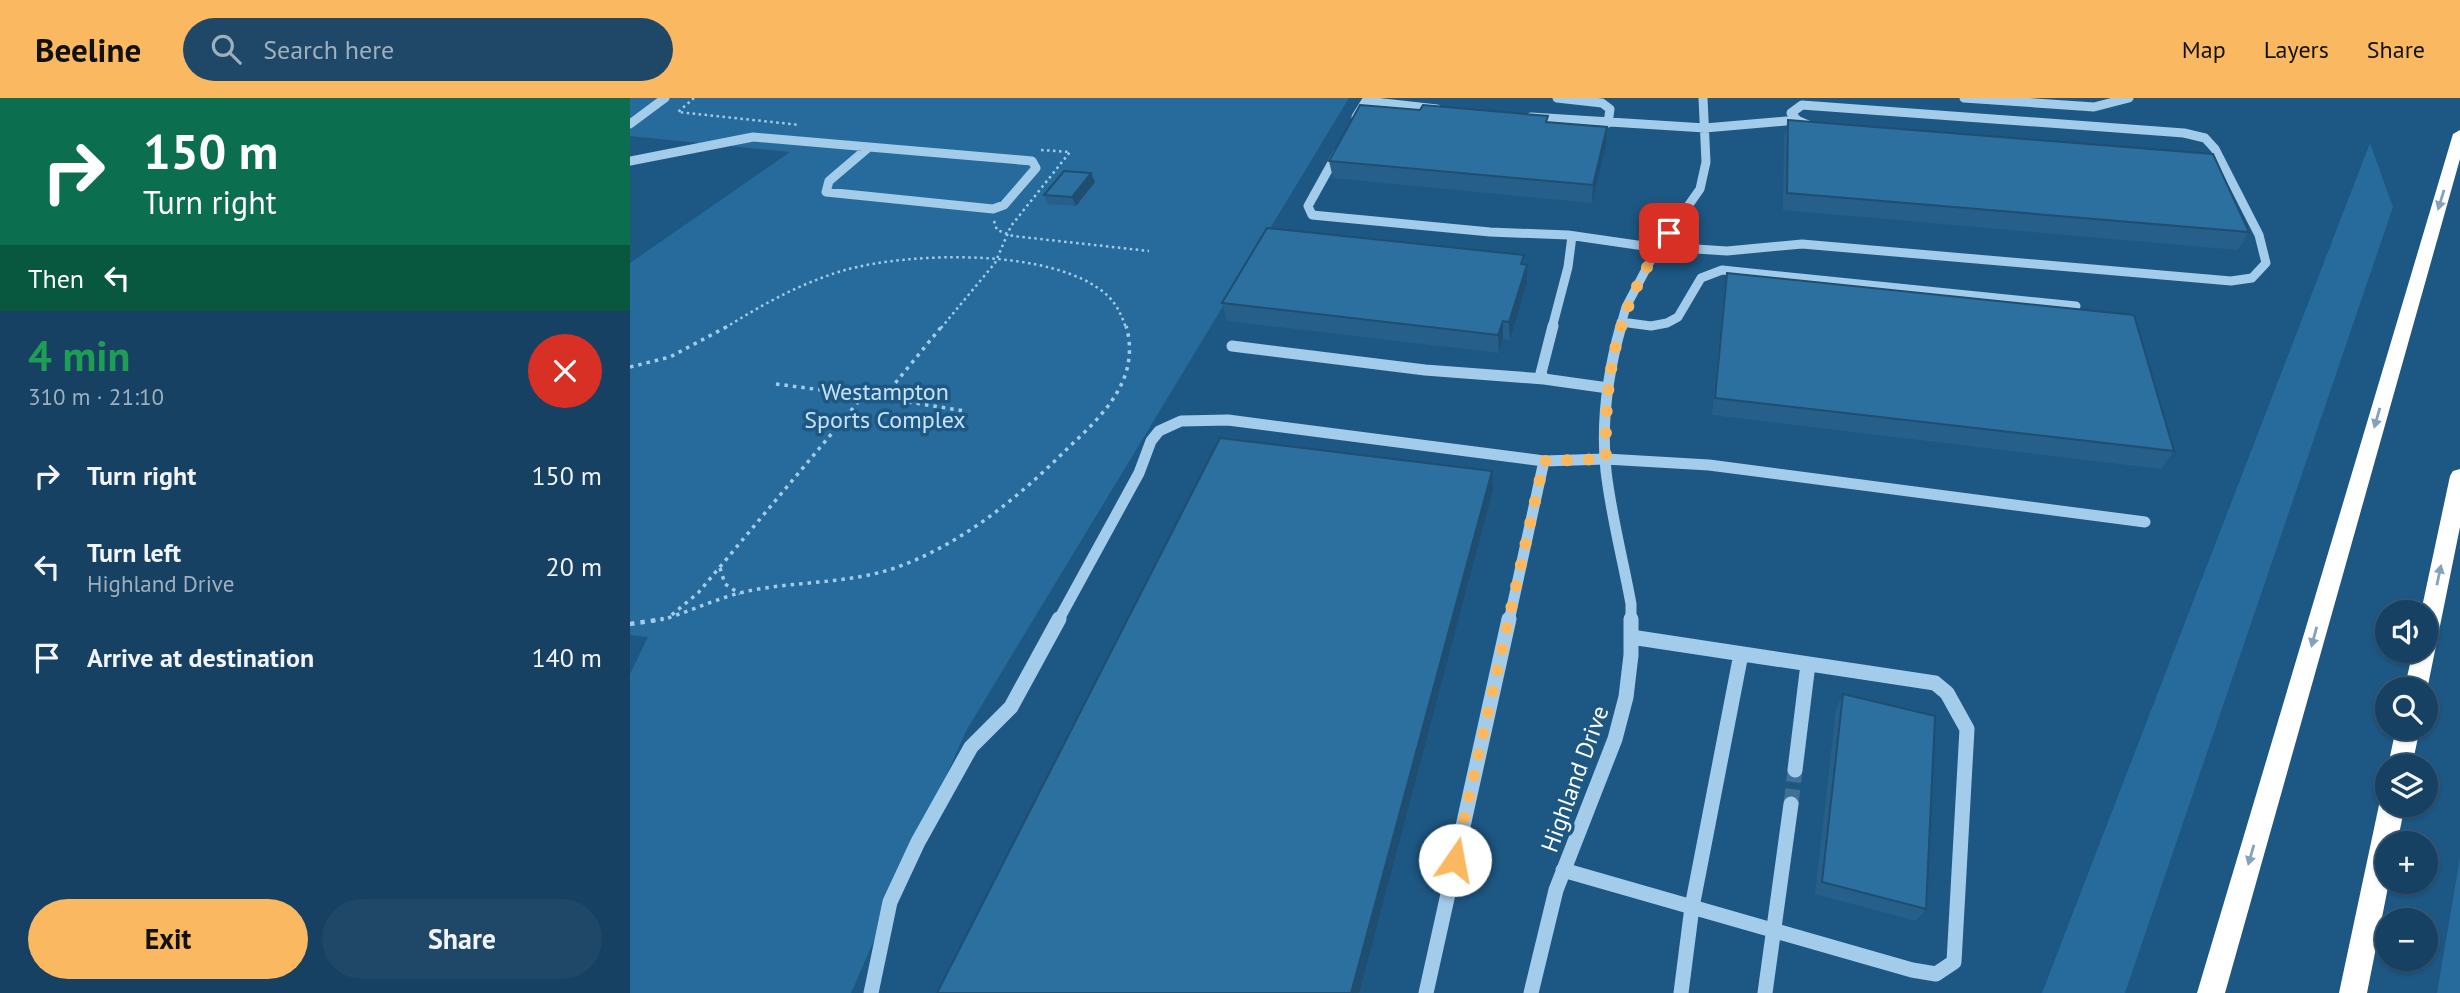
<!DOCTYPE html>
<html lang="en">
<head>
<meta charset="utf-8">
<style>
	body { margin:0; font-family:"PT Sans",sans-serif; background:#1f4868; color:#f1f3f6; height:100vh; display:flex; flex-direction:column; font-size:26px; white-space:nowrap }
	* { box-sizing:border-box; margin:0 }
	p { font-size:23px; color:#9eafbe }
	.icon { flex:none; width:38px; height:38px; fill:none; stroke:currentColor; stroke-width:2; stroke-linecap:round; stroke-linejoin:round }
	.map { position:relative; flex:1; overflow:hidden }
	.details { display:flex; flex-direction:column; background:#164162; width:630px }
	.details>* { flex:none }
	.top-card { background:#0b6e4f; color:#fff; overflow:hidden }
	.fabs { position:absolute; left:1745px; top:502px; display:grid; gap:14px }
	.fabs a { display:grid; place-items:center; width:63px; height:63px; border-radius:50%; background:#164162; box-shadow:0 2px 5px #0004,0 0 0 2px #355a77; font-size:35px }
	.pin { position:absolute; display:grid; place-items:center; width:60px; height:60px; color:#fff; margin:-30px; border-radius:14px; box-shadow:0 4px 10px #0006 }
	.me { position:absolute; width:77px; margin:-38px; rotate:12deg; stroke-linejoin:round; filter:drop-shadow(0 0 5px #0008) }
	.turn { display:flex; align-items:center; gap:24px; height:147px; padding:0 28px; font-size:32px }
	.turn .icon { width:91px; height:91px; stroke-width:2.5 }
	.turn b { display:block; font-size:49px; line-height:60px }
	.then { display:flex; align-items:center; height:66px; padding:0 28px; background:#0003; gap:14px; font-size:26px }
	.round { display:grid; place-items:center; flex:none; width:74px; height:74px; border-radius:37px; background:#1f4868 }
	.head { display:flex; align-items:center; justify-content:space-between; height:119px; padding:0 28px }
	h1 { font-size:42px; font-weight:700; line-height:52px; color:#1e9e55 }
	.cta { display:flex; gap:14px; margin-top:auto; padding:14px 28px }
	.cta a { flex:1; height:80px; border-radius:42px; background:#fab961; color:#111; font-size:28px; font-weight:700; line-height:80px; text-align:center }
	.cta a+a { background:#1f4868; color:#f1f3f6 }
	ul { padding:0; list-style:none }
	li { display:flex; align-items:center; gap:21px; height:91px; padding:0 28px }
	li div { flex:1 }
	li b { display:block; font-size:26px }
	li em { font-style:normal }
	header { display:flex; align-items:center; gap:42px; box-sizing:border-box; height:98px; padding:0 35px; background:#fab961; color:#111 }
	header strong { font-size:33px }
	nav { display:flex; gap:38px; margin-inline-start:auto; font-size:24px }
	.search { width:490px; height:63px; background:#1f4868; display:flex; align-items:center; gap:18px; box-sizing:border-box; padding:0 24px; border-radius:38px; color:#9eafbe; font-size:26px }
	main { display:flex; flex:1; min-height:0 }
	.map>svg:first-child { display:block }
</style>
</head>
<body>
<header>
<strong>Beeline</strong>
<div class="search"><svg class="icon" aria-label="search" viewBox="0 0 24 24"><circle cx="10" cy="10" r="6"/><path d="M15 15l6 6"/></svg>Search here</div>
<nav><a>Map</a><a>Layers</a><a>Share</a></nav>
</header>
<main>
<section class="details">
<div class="top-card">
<div class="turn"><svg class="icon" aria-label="right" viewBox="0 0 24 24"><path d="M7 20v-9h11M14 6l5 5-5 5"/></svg><div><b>150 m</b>Turn right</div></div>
<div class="then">Then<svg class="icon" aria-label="left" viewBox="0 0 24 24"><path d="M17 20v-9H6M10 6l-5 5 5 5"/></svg></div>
</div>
<div class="head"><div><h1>4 min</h1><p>310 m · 21:10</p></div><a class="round" style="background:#d93025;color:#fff"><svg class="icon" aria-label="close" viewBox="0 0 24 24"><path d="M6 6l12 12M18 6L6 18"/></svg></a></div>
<ul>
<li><svg class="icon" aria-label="right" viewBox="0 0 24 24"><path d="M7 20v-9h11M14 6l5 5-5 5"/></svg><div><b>Turn right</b></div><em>150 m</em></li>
<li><svg class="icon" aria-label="left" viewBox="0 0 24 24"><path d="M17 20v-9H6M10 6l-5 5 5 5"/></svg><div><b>Turn left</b><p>Highland Drive</p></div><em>20 m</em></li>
<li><svg class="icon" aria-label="arrive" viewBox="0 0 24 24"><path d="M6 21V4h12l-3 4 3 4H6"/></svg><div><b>Arrive at destination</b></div><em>140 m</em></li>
</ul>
<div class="cta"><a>Exit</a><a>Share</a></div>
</section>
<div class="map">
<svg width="1830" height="895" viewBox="0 0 1830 895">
	<rect width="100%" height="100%" fill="#1d5783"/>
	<path fill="#266b9b" d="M0,0h719l-383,633 -115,262h-221v-319l18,-37 -18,-2v-372l160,-111 -160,-16z
		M1740,45l23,64 -268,786h-83z
		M1830,760v135h-23z"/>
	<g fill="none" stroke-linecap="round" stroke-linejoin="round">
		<path stroke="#3f7096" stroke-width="15" stroke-dasharray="15 7" stroke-linecap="butt" d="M1161,706l4,-34"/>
		<path stroke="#a3ccea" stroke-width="2.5" stroke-dasharray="2.5 3.5" stroke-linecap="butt" d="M64,0l-16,14 122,13
			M364,123l3,9 16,6 136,15
			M95,230c38,-24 76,-45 120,-58 64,-18 211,-23 263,26 9,9 14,20 18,32
			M311,230l54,-65 16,-37 59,-74 -29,-2"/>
		<path stroke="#a3ccea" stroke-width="3.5" stroke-dasharray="3.5 5" stroke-linecap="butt" d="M0,269l40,-10 58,-31
			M146,286l107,14 59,-72
			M234,297l-166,198 -30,25c27,-9 53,-21 80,-27 49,-10 99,-7 147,-23 67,-24 123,-70 173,-120 20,-19 42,-39 54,-65 8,-17 10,-38 4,-57
			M253,300l82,13
			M90,470l5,16 15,10
			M22,523l16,-3"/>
		<path stroke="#a3ccea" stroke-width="4.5" stroke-dasharray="4.5 6" stroke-linecap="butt" d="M0,526l33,-5"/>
		<path stroke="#a3ccea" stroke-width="9" d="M927,0l45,5 8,6 -2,14
			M1334,0l130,9 35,-9
			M726,19l10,-16 71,8
			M901,19l174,11 92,-8
			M0,26l35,-26
			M239,49l163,14 4,7 -32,37 -11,4 -167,-17 3,-11z
			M708,54l-30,54 4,9 178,17 78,3 90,13
			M0,63l123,-24 116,10
			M1035,140l31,11 31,2 75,-7 429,37 21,-3 14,-15 -7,-28 -44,-86 -10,-11 -21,-5 -382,-28 -11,8 6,7 16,7
			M991,224l30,4 16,-3 11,-6 23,-39 21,-8 354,36
			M922,230l16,-61 4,-31
			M990,230l6,-21 27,-51 47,-67 6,-27 -3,-64"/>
		<path stroke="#a3ccea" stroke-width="11" d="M923,228l-12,47 3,6 64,9
			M991,228c-13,46 -20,97 -15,145 5,44 17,89 25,133v17
			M602,248l193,24 119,9
			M428,523l81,-148 12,-32 8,-10 22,-10 47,-1 316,41 62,-2 103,6 436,57
			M879,523l35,-160"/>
		<path stroke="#a3ccea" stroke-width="15" d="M1165,672l13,-106
			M933,772l349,100 24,4 18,-12 13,-233 -20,-36 -12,-10 -304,-46
			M241,895l19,-91 28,-60 53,-95 40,-40 48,-88
			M796,895l83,-374
			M901,895l25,-103 59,-151 11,-42 5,-42v-36
			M1051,895l11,-86 49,-253
			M1135,895l26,-189"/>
		<path fill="#fff" fill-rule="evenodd" d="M1830,32v29l-235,834h-28l256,-859z
			M1830,371v58l-34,168v-5h-22l9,-39h13v-39h-5l29,-136 3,-5z
			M1766,630h24l-8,38h-24z
			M1757,697v10h18l-8,39h-10v38h2l-22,111h-28l40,-188 4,-8z"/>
	</g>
	<path fill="#26608a" d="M1158,22l461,112 -11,18 -455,-40 1,-72z
		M918,24l59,5 -1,18 -14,58 -259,-25 -4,-17z
		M465,84l-19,24 -28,-2 -4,-9z
		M894,157v10h3v18l-17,57 -7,-1 -4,14 -272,-32 -5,-18z
		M1097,175l447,178 -13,18 -449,-54 12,-124z
		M1213,596l83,215 -10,12 -101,-27 21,-185z"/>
	<path fill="#1f4e70" d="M977,29l-1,18 -14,58 1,-18z
		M461,75l4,9 -19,24 -4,-9z
		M897,167v18l-17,57 -1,-18z
		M873,223v18l-4,14 -1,-18z
		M862,373l1,18 -134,504h-8z"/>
	<path fill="#2c70a0" stroke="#1f4e70" stroke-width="2" d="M730,7l60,5 3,-5 125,11 -2,6 61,5 -14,58 -264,-24z
		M1158,22l425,34 36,78 -462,-39z
		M434,73l27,2 -19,24 -28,-2z
		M637,130l257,27 -3,9 6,1 -18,57 -6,-1 -5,14 -276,-32z
		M1097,175l407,42 40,136 -459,-53z
		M590,340l272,33 -141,522h-414z
		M1213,596l92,22 -9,193 -104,-27z"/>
	<defs><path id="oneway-solid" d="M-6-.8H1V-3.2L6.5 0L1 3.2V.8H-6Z" transform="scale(1.75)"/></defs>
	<g fill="#83a3bb">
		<use href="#oneway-solid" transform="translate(1811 102) rotate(107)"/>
		<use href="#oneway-solid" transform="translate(1747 320) rotate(106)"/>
		<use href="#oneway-solid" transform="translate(1809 477) rotate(-78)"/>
		<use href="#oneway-solid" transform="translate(1684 539) rotate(105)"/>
		<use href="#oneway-solid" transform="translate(1621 757) rotate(106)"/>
	</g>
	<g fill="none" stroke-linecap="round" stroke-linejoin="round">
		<path stroke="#fab961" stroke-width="12" stroke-dasharray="0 21.6" d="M825,762l89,-399 62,-2c-2,-87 11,-154 63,-226"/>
	</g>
	<g text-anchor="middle" stroke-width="7" stroke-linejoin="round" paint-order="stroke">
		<g font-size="24" fill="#c7e3f7" stroke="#1d5783">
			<text x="255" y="302">Westampton<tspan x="255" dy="28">Sports Complex</tspan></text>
		</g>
		<g font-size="24" fill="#fff" stroke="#1d5783">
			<text transform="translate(945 681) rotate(-70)" y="8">Highland Drive</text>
		</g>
	</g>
</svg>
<div class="fabs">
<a><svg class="icon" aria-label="sound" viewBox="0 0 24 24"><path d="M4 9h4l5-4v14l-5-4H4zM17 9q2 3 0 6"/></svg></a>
<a><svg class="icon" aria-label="search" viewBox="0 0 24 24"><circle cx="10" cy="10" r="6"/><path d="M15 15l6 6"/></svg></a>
<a><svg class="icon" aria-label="layers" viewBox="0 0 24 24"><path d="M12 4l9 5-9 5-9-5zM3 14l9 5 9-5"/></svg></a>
<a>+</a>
<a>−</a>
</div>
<div class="pin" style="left:1039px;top:135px;background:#d93025"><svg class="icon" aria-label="arrive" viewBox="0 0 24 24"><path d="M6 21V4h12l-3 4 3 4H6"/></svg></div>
<svg class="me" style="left:825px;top:762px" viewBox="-20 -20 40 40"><circle r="19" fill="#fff"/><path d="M0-13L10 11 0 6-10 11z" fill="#fab961"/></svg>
</div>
</main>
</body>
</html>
